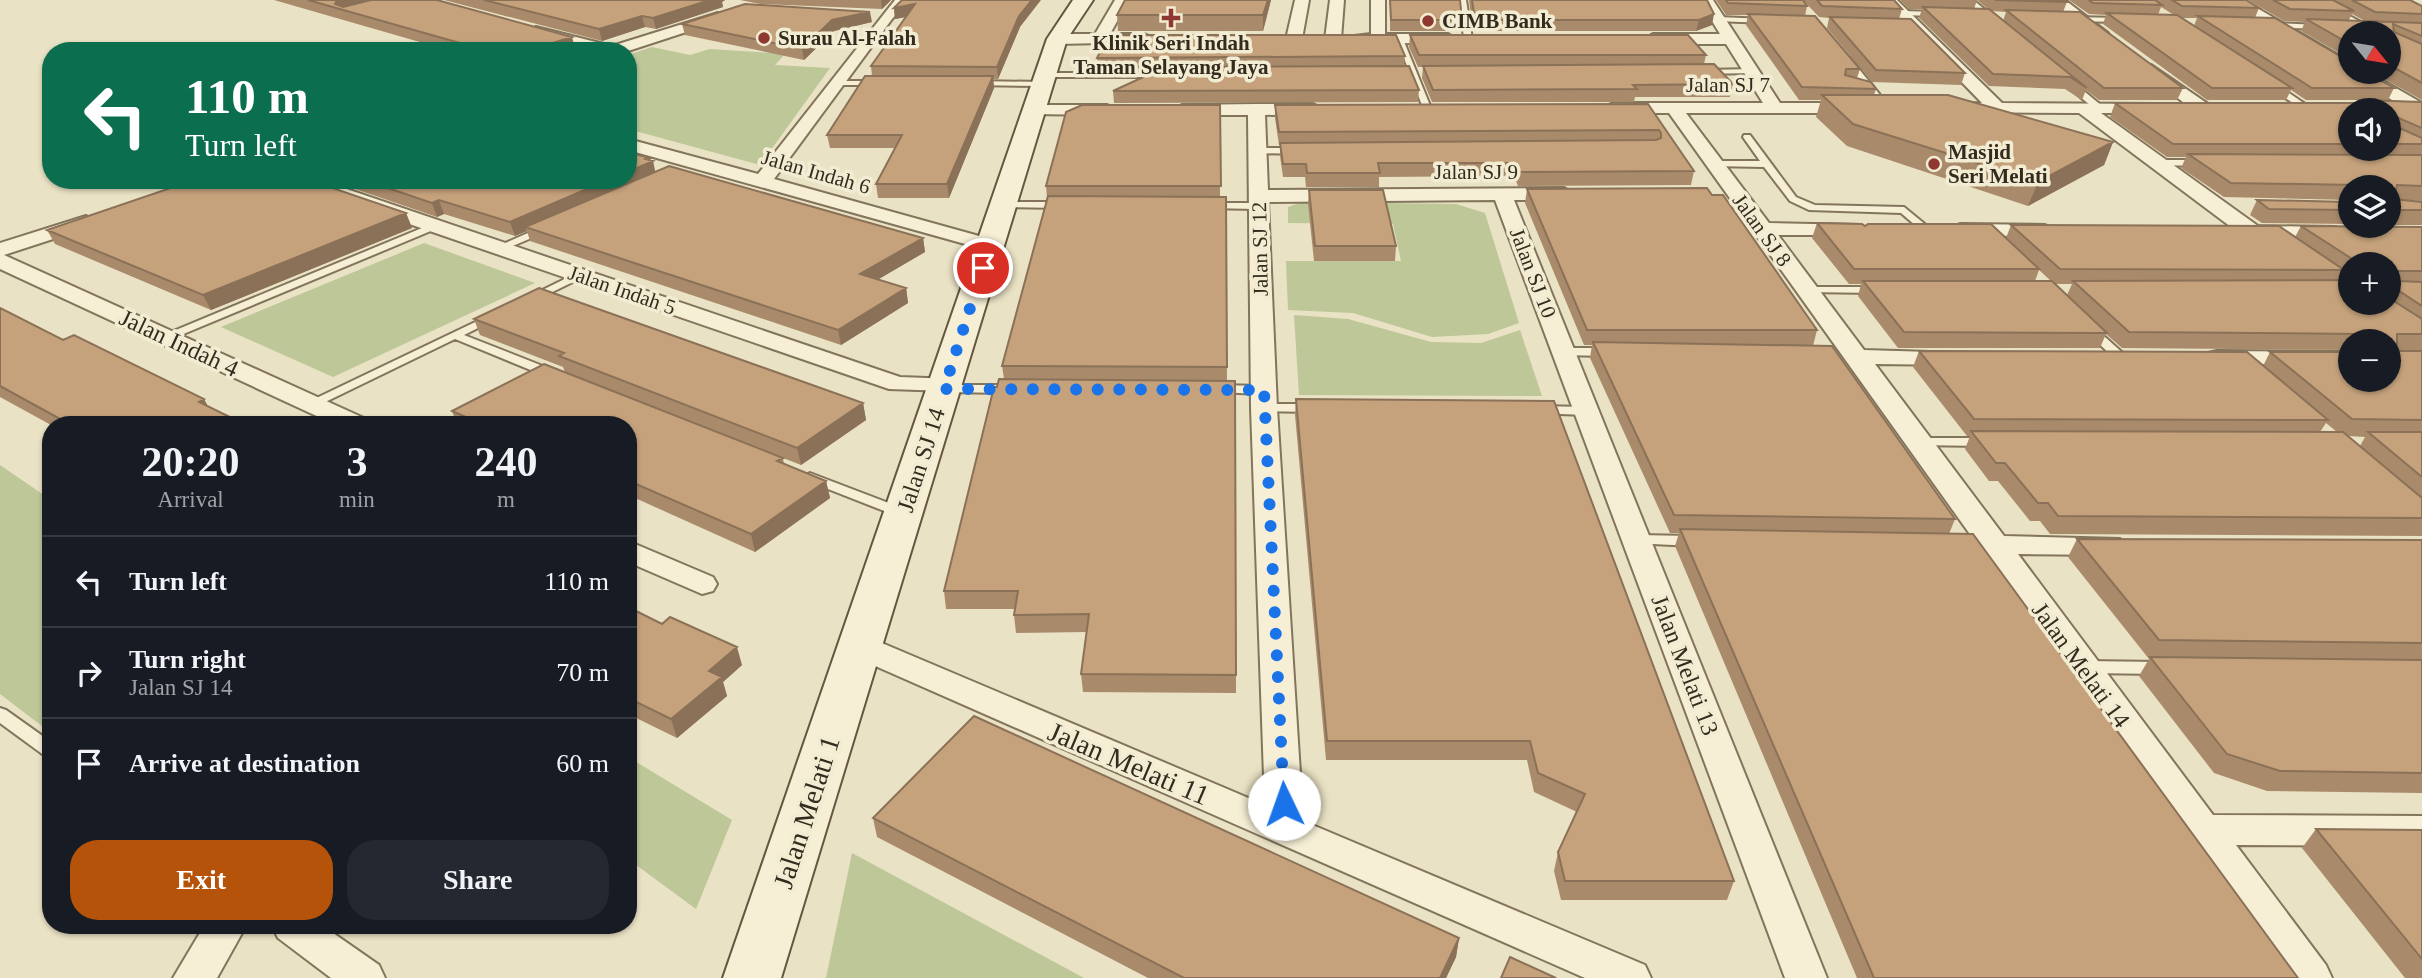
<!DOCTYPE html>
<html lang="en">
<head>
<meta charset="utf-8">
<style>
	body { margin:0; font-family:Georgia,serif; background:#242831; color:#f1f3f6; height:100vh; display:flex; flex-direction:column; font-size:26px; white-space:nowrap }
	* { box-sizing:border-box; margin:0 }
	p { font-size:23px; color:#9ea1a6 }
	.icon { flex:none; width:38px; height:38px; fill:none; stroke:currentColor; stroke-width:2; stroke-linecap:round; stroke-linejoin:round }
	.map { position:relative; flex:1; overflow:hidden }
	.sheet { position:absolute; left:42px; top:416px; width:595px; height:518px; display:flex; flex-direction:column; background:#171b24; border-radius:28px; box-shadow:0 2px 5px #0004 }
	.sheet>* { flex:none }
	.banner { position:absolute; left:42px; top:42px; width:595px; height:147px; border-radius:28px; box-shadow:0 2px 5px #0004; background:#0b6e4f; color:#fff; overflow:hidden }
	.needle { width:46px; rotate:120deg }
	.fabs { position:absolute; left:2338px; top:21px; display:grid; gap:14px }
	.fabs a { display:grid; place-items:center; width:63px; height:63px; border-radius:50%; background:#171b24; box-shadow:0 2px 5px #0004; font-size:35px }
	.pin { position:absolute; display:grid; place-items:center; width:60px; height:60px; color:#fff; margin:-30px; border:4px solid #fff; border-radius:50%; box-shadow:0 2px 7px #0007 }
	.me { position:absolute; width:77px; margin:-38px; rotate:357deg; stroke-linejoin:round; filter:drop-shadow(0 0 5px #0008) }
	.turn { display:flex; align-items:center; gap:24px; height:147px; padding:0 28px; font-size:32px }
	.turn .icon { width:91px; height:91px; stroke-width:2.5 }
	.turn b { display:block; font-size:49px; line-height:60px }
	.eta { display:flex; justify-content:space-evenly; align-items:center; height:119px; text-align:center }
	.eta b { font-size:42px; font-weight:700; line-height:49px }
	.cta { display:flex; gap:14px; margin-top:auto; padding:14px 28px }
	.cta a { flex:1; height:80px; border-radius:28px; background:#b45309; color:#fff; font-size:28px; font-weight:700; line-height:80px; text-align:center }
	.cta a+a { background:#242831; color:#f1f3f6 }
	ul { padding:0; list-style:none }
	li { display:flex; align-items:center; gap:21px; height:91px; padding:0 28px; border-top:2px solid #363941 }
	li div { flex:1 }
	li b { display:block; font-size:26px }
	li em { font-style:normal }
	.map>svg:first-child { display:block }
</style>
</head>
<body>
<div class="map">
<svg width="2422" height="978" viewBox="0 0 2422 978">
	<rect width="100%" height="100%" fill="#eae2c4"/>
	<path fill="#bdc798" d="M652,47l38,8 20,-6 75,5 -10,11 55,3 -70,97 -132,-36v-74z
		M1302,202l154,2 29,9 34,110 -31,11 -56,3 -79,-24 -65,-3 -2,-49h115l-8,-37 -105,-1v-16z
		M424,243l111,40 -202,94 -112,-50z
		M1294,315l54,4 83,23 50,1 39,-13 22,66 -243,-1z
		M0,465l51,35v233l-51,-39z
		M628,757l104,63 -36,89 -68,-50z
		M852,853l232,125h-258z"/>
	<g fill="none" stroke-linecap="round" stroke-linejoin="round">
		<g stroke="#83745c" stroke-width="4">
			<path id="lane" d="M1460,0h6l6,39 -4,2 -4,-2z
				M1966,0h7l25,20v4h-6z
				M2311,0h8l63,33h-9z
				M1902,11l37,1 4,2 -4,2 -40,-1z
				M1719,17l47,2 4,2 -4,2 -50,-2 -1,-2z
				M2071,17l50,1 4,2 -4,2 -53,-1v-4z
				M2271,23l49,2 4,2 -4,2 -52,-2 -1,-2z
				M1396,37l7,2 28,69 -1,2 -7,-2z
				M1844,58h6l39,48v4h-6l-39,-48z
				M1755,69l1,2 -4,2 -48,1 -4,-2 4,-2z
				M1046,73h120l4,2 -4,2h-123v-4z
				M836,81h41l4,2 -4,2h-44l-1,-2z
				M974,81l69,1 4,2 -4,2 -72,-1v-4z
				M2067,82h6l29,24v4h-6l-29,-24z
				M2271,85h6l34,23 -7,2 -33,-21z
				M1744,135h6l46,62 19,8 89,2 28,23 -5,3 -4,-1 -22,-19 -92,-3 -19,-9 -26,-34 -53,-1 -2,-2 5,-3h46l-17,-24z
				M1257,148h41l5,3 -5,3 -44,-1 -2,-2z
				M2158,160h44l5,3 -5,3 -47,-1v-4z
				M1004,202h58l5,3 -5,3 -62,-1v-4z
				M1208,203h50l5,3 -5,3 -54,-1v-4z
				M434,223l4,1v4l-269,112h-8l-2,-3z
				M544,226l5,3 -1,2 -45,19h-8l-1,-2z
				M579,272l5,3 -1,2 -49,24 -4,1 -6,-3z
				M1806,287h72l6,3 -6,3 -76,-1 -2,-2z
				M492,314l6,3 -2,2 -32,16 94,37 2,3 -2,3h-8l-95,-39 -140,68 -5,1 -6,-4z
				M2091,326l4,2 30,27 2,3 -2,3h-8l-30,-29 -2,-2z
				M1563,348h44l6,4 -6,4 -48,-1 -2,-3z
				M944,385h66l6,4 -6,4 -70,-1 -2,-3z
				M1216,385l48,1 6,4 -6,4 -52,-2 -2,-3z
				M1264,404h48l6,4 -6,4 -53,-1 -1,-3z
				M1539,406l47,1 6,4 -6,4 -52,-2 -1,-3 1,-3z
				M1917,438h68l7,4 -7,4 -73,-1 -2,-3z
				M810,473l97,37 2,3 -7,4 -5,-1 -92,-36 -2,-3z
				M1636,535l58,1 7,5 -7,5 -63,-3 -2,-3 2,-3z
				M2084,661l78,1 6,2 2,4 -2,4 -6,2 -78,-1 -6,-2 -2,-4 2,-4z
				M0,708l6,2 45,32v16l-6,-2 -45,-33z"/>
		</g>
		<g stroke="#83745c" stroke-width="4">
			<path id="street" d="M895,0h15l-18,19 -118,160 223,62 4,4 -4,4h-14l-355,-99v-11l130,35z
				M1115,0h14l-19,34h34l5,2v6l-92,2 -8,-5 8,-5h38z
				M1295,0h14l-7,39 -8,5 -8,-5z
				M1330,0h14l-3,39 -8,5 -8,-5z
				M1371,0h14v34h63l8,5 -8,5 -94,-2v-6l17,-2z
				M1699,0h14l67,103h76l9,5 -9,5h-170l83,110 91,2 3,4 -10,6h-75l86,115 100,3 3,5 -3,5 -9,2 -80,-1 129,172 116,3 5,7 -5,7 -10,2 -92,-1 195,261 209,1v30l-186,-1 90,120 6,13h-45l-618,-865h-56l-9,-5 9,-5h150l-37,-59h-73l-8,-5 8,-5h67z
				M1882,0h15l105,103 154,1 3,4 -3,4 -6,1h-49l157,113 78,1 10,6 -10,6 -93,-3 -164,-123 -129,-1 -3,-4 3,-4 32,-1z
				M2049,0h16l43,33 -7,4 -5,-1z
				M2226,0h17l107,62v10h18l54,31v9h-10z
				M718,13l7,4 -2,3 -95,31h-34l-65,-20 7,-4 76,19z
				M2151,65l57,39 3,4 -3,4h-12l-51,-39v-6z
				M1256,104h57l9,5 -9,5 -48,1 3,75 296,-2 10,6 -10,6h-50l313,778h-42l-290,-778 -227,2 9,206 26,413 342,144 6,13h-66l-737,-324 -5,-8 5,-8 11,-3 11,3 395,167 -14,-397 -3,-293h-66l-9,-5 9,-5z
				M1034,105h73l9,5 -9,5 -79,-1 -3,-4 3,-4z
				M291,180h29l580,197 55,2 3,5 -3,5 -9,2 -57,-2 -596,-205z
				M86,216l10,6 -3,4 -89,29 362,164 4,6h-34l-336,-156v-26z
				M1960,224l85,1 10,6 -10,6 -92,-3 -3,-4z
				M2217,351l133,1v14l-142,-3 -3,-5 3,-5z
				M628,541l85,36 4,7 -4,7 -11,3 -74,-32z
				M204,926h42l-29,52h-44z
				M272,926h51l56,39 6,13h-54l-53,-40z"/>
		</g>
		<g stroke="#65563f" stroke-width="4">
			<path id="secondary" d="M1073,0h20l-26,39 -286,939h-58l324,-939z"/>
		</g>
		<use href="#lane" fill="#f6efd6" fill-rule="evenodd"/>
		<use href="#street" fill="#f6efd6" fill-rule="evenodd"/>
		<use href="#secondary" fill="#f6efd6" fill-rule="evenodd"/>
	</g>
	<path fill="#a98b6b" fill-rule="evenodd" d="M274,0h163l138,48 -7,3h-117z
		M444,0h281l-3,2 1,5 -67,22 -11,-2 -43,14z
		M740,0h151l-9,9 -122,-5z
		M1125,0h146l-8,31h-145l-1,-16z
		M1390,0h70l2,20 -1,11h-71z
		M1469,0h238l5,25 -16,6h-223z
		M1716,0h87l4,6 -2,10 55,53 -3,9 19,11 -2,6 239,47 -9,23 -76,41 -181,-60 -31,-29 5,-17h-22l-53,-75 2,-10h-22z
		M1803,0h91l8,9 -3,10 66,54 -4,12 -89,-3 -45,-54 2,-10 -10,-1z
		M1900,0h164l3,2 -4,10 120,76 -6,12h-78l-13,-10 -4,10 -17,-11 -76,-3 -70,-68 3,-9h-13zM1977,0l11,9h-14zM1991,11l15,1 -3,9z
		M2069,0h177l13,8 -4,10 139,70 -6,12 34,2v99l-23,-1 23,2v23h-33v-38h-39v13l-126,-3 -43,-29 5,-11h-19l-57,-40 5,-14h242l2,-3h-53l-15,-10 -5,10h-79l-104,-76 3,-9 -17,-1zM2161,7l13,8h-16zM2180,18h17l-3,8zM2350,110h39v39h-39z
		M2248,0h162l12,6v94l-50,-28h17v-39h-39v26l-49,-28 4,-9 -21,-1zM2352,14l13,7 -16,-1z
		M894,8l126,19 -22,52h-5l1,9 -45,110h-71l-2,-14 19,-36h-65l-3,-13 45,-59 -1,-10 35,-49 -11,2z
		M872,22l-38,9 -30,29 -119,-25 -3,-11z
		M1410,35l296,20 -2,9 29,20 -3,13h-95l-1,5h-202l-10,-24 1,-11h-5l-9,-20z
		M1405,56l-1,10 15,24 -1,12 -304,1 -1,-12 45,-21h-60l-1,-12z
		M1648,104l46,67 -3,14 -173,1 -4,-10 -135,1v10h-73l-1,-10h-22l-3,-21v-11h-1l-4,-27v-13z
		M1220,105v92h6l1,184h8l1,312 -153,-1 -2,-18 6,-42 -71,1 -2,-18 1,-6h-69l-2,-18 60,-212 -2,-13 45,-168 -1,-12z
		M650,158l5,14 268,66 2,14 -47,27 28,9 2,15 -67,42 -311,-104 -3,-10 -12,5 -71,-22 -7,3 -108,-37h299z
		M1527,189l290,141 -4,16 142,173 -6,15 349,444h-441l-182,-432 4,-13h-9l-80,-175 2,-13h-8l-59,-142z
		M1309,190l87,56 -1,15h-81l-6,-57z
		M2257,200l93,2v22l-88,-1 -12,-8z
		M406,213l6,15 -201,82 -156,-66 -8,-14z
		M1817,223l189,15 5,-13 284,12 6,-11 121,1v123h-25v1h25v185l-372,-2 -10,-13h-10l-32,-40h-9l-24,-32 5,-13h-3l-54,-69 6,-16 344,15 7,-14 80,28 39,-39h-39v9l-228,-2 -16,-14 -6,14h-202l-40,-52 3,-12h-12l-37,-46zM2350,264h39v39l-51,-23 4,-6 8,5zM2039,270l12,11h-16zM2055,284h17l-5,11zM2326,423l11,9h-17zM2348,436l17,1 -5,9z
		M0,308l63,32 141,59 4,8 38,18h-195l-51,-28z
		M474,319l389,84 3,17 -65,45 -18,-7 1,6 42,17 4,17 -75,54 -120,-54 -6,4 -1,-77h-171l-5,-14 113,-39 -2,-5 -83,-32z
		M1296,399l438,482 -7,19h-166l-7,-29 4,-19 19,-40 -43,-20 -7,-32h-201l-31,-345z
		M2077,539l345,1v253l-155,-2 -53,-18 -75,-97 10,-17 -81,-102z
		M628,607l114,58 -19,17 4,14 -50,42 -49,-24z
		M873,818l586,120 -3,19 -10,21h-298l-271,-141z
		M2316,829l106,1v148h-17l-103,-130z"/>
	<path fill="#8a7157" d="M337,0h47l-47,8 -2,-4z
		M710,0h15l-3,2 1,5 -67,22 -3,-11z
		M881,0h10l-9,9z
		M1032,0h9l-21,27 -22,52 -1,-12 22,-51z
		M1268,0h3l-8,31v-16z
		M915,4l1,11 -21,4 -1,-11z
		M870,12l2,10 -38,9 -30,29 -2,-11 30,-29z
		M1714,14l-2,11 -16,6 3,-11z
		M642,16l3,11 -43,14 -3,-12z
		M572,37l3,11 -7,3h-41z
		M993,76l1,12 -45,110 -2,-14z
		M2113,142l-9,23 -76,41 10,-24z
		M650,158l1,4 2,-1 3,14 -131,52 2,4 -12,5 -5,-14 98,-42h20v-8z
		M439,200l5,14 -7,3 -5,-14z
		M406,213l6,15 -201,82 -8,-15z
		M923,238l2,14 -63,37 -2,-15z
		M906,288l2,15 -67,42 -3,-15z
		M204,399l9,17 -14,-14z
		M863,403l3,17 -65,45 -4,-17z
		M629,481l6,17 -6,4 -1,-20z
		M826,481l4,17 -75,54 -4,-18z
		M737,647l5,18 -19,17 4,14 -50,42 -6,-19 38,-48z
		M1459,938l-3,19 -10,21h-6z"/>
	<path fill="#c5a27c" stroke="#8a7157" stroke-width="2" d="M308,0h31h-2l-2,4 8,3 28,-7h66l135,37 -45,14h-39z
		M484,0h226l-57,18 -11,-2 -43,13z
		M902,0h130l-13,16 -22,51 -126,-1 44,-62 -21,4z
		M1125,0h143l-5,15h-146z
		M1390,0h70l2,20h-71z
		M1472,0h235l7,14 -15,6h-224z
		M1726,0h77l4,6 -79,-3z
		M1817,0h77l8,9 -80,-3z
		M1995,0h69l3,2z
		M2089,0h66l7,5 -69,-2z
		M2172,0h74l13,8 -77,-2z
		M2273,0h60l21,11 -64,-2z
		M2352,0h58l12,6v8l-47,-2z
		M745,4l125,8 -38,8 -30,29 -120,-25z
		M1923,7l66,2 98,79 -17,-11 -77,-3z
		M2006,10l74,2 103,76h-79z
		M2107,13l70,2 115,73h-80z
		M1748,14l67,2 45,53h-14l-1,6 26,7 5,7 -74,-2z
		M2198,16l77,2 75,44v10h16l28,16h-82z
		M1830,17l81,2 54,54 -89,-3z
		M2306,19l116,4v13l-29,-12 1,8 28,12v39l-33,-18v-32h-39v11z
		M1109,35h287l9,21 -308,2z
		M1410,35h278l18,20h-287z
		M1714,64l19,20 -100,1 4,4 -204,1 -10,-24z
		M1409,66l10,24 -306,1 52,-24z
		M865,76h128l-46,108h-71l26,-49h-75z
		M1822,95h126l165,47 -75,40 -185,-58z
		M2359,100l63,2v26l-28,-12 1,10 27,12v6h-33v-34h-39v34h-177l-58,-41h242z
		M1648,104l46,67 -174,1 -4,-9h-138l2,10h-73l-1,-9h-23l-3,-21 376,-3 5,-2v-5l-2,-3 -380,2 -4,-27z
		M1082,105h138l1,81h-175l20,-74z
		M628,152l22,6 -4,1 7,2 -25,11z
		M2188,154l234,1v31l-25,-1 -3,14 28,3v8h-33v-23h-29l-2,-2 -127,-2z
		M669,166l254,72 -63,36 46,14 -68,42 -313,-103z
		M194,180h42l4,2 4,-2h65l97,33 -203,82 -156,-65z
		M364,180h244l-98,42 -71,-22 -7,3z
		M1707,188l5,7h11l94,135h-230l-60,-141z
		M1309,190h74l13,56h-81z
		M1048,196l178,1 1,170 -225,-1z
		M2257,200l93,2v8l-81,-1z
		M1817,223l45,1 3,2 3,-2h123l48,45h-185z
		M2011,225l268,1 65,44 -284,-1z
		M2301,226l121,1v44h-26l2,10 24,1v24l-32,-21h-1v-21h-29z
		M2350,280v23h39v-5l33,21v15h-25v17h25v69l-70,-1 -82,-67h80v28h39v-39h-28v-7l-232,-2 -56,-51z
		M1863,281h189l55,52 -203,-1z
		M539,288l324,115 -66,45 -238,-92 5,-3 -90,-34z
		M0,308l63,32 11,-5 130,64 -5,3 47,23h-175l-71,-39z
		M1593,342l239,4 123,173 -281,-4z
		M1919,351l328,1 81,68 -354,-1z
		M544,364l239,94 -6,3 49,20 -75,53 -122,-53 -1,1v-57h-144l-32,-14z
		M999,379l236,2 1,294 -155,-1 8,-60 -75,1 4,-24h-74l50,-204h3z
		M1296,399l258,2 180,480h-169l-7,-29 27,-58 -47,-21 -8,-32h-203z
		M1971,431l372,1 79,66v20l-364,-2 -10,-13h-10l-33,-40h-9z
		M2368,432h54v45z
		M1680,529l293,5 325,444h-424z
		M2077,539l345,1v103l-263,-3z
		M628,607l34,17 8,-7 67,30 -28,24 13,6 -51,42 -43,-21z
		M2150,657l272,3v113l-142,-2 -53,-17z
		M974,716l485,222 -19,40h-256l-311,-160z
		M2316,829l106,1v129z
		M1510,957l46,21h-55z"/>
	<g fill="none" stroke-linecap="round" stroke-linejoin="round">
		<path stroke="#1a73e8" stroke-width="12" stroke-dasharray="0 21.6" d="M983,268l-39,121 320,1 20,414"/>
	</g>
	<g fill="#8d3931" stroke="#f2ecd2" stroke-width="2.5">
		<path d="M1167.5 7.5h7v7h7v7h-7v7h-7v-7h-7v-7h7z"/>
		<circle cx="1428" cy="21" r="7"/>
		<circle cx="764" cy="38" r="7"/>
		<circle cx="1934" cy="164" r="7"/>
	</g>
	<g text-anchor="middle" stroke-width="7" stroke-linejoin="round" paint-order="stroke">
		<g font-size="21" font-weight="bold" fill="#342b1e" stroke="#f2ecd2" text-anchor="start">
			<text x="1442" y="28">CIMB Bank</text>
			<text x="778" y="45">Surau Al-Falah</text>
			<text x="1171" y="50" text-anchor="middle">Klinik Seri Indah<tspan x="1171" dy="24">Taman Selayang Jaya</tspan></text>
			<text x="1948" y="159">Masjid<tspan x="1948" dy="24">Seri Melati</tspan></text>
		</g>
		<g font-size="21" fill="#342b1e" stroke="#f2ecd2">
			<text x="1728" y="92">Jalan SJ 7</text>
			<text transform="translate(816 172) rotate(16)" y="7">Jalan Indah 6</text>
			<text x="1476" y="179">Jalan SJ 9</text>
			<text transform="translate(1762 230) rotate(54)" y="7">Jalan SJ 8</text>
			<text transform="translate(1260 249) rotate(-91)" y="7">Jalan SJ 12</text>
			<text transform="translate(1533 273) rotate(69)" y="7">Jalan SJ 10</text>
			<text transform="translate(622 290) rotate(19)" y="7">Jalan Indah 5</text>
		</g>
		<g font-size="24" fill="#342b1e" stroke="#f2ecd2">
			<text transform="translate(179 343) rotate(25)" y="8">Jalan Indah 4</text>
			<text transform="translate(921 460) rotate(-72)" y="8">Jalan SJ 14</text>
			<text transform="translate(1685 665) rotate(69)" y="8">Jalan Melati 13</text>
			<text transform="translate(2081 665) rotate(54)" y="8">Jalan Melati 14</text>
		</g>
		<g font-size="28" fill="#342b1e" stroke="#f2ecd2">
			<text transform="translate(1129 763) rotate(23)" y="10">Jalan Melati 11</text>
			<text transform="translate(806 812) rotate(-72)" y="10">Jalan Melati 1</text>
		</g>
	</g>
</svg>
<div class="fabs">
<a><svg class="needle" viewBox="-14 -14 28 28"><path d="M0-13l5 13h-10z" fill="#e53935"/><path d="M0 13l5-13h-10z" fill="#9ea1a6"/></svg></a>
<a><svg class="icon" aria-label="sound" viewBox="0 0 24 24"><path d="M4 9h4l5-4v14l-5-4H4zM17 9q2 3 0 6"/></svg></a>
<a><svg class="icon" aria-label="layers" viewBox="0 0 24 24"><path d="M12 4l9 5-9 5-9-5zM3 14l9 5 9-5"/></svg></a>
<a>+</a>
<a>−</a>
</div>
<div class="pin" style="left:983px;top:268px;background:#d93025"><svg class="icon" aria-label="arrive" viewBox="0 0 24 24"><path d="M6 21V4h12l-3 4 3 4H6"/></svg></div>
<svg class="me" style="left:1284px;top:804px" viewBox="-20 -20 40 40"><circle r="19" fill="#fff"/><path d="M0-13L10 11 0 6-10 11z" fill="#1a73e8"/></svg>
<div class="banner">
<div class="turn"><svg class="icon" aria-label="left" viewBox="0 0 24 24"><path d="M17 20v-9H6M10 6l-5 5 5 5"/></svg><div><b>110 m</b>Turn left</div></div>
</div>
<section class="sheet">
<div class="eta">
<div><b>20:20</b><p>Arrival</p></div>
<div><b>3</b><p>min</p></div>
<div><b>240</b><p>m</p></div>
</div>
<ul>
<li><svg class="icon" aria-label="left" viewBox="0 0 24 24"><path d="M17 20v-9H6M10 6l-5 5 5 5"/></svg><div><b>Turn left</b></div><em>110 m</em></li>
<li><svg class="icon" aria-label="right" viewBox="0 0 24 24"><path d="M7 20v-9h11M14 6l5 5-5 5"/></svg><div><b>Turn right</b><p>Jalan SJ 14</p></div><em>70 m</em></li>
<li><svg class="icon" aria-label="arrive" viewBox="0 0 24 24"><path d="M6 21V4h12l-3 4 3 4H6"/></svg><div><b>Arrive at destination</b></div><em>60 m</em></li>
</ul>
<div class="cta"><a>Exit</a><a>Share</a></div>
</section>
</div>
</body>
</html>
